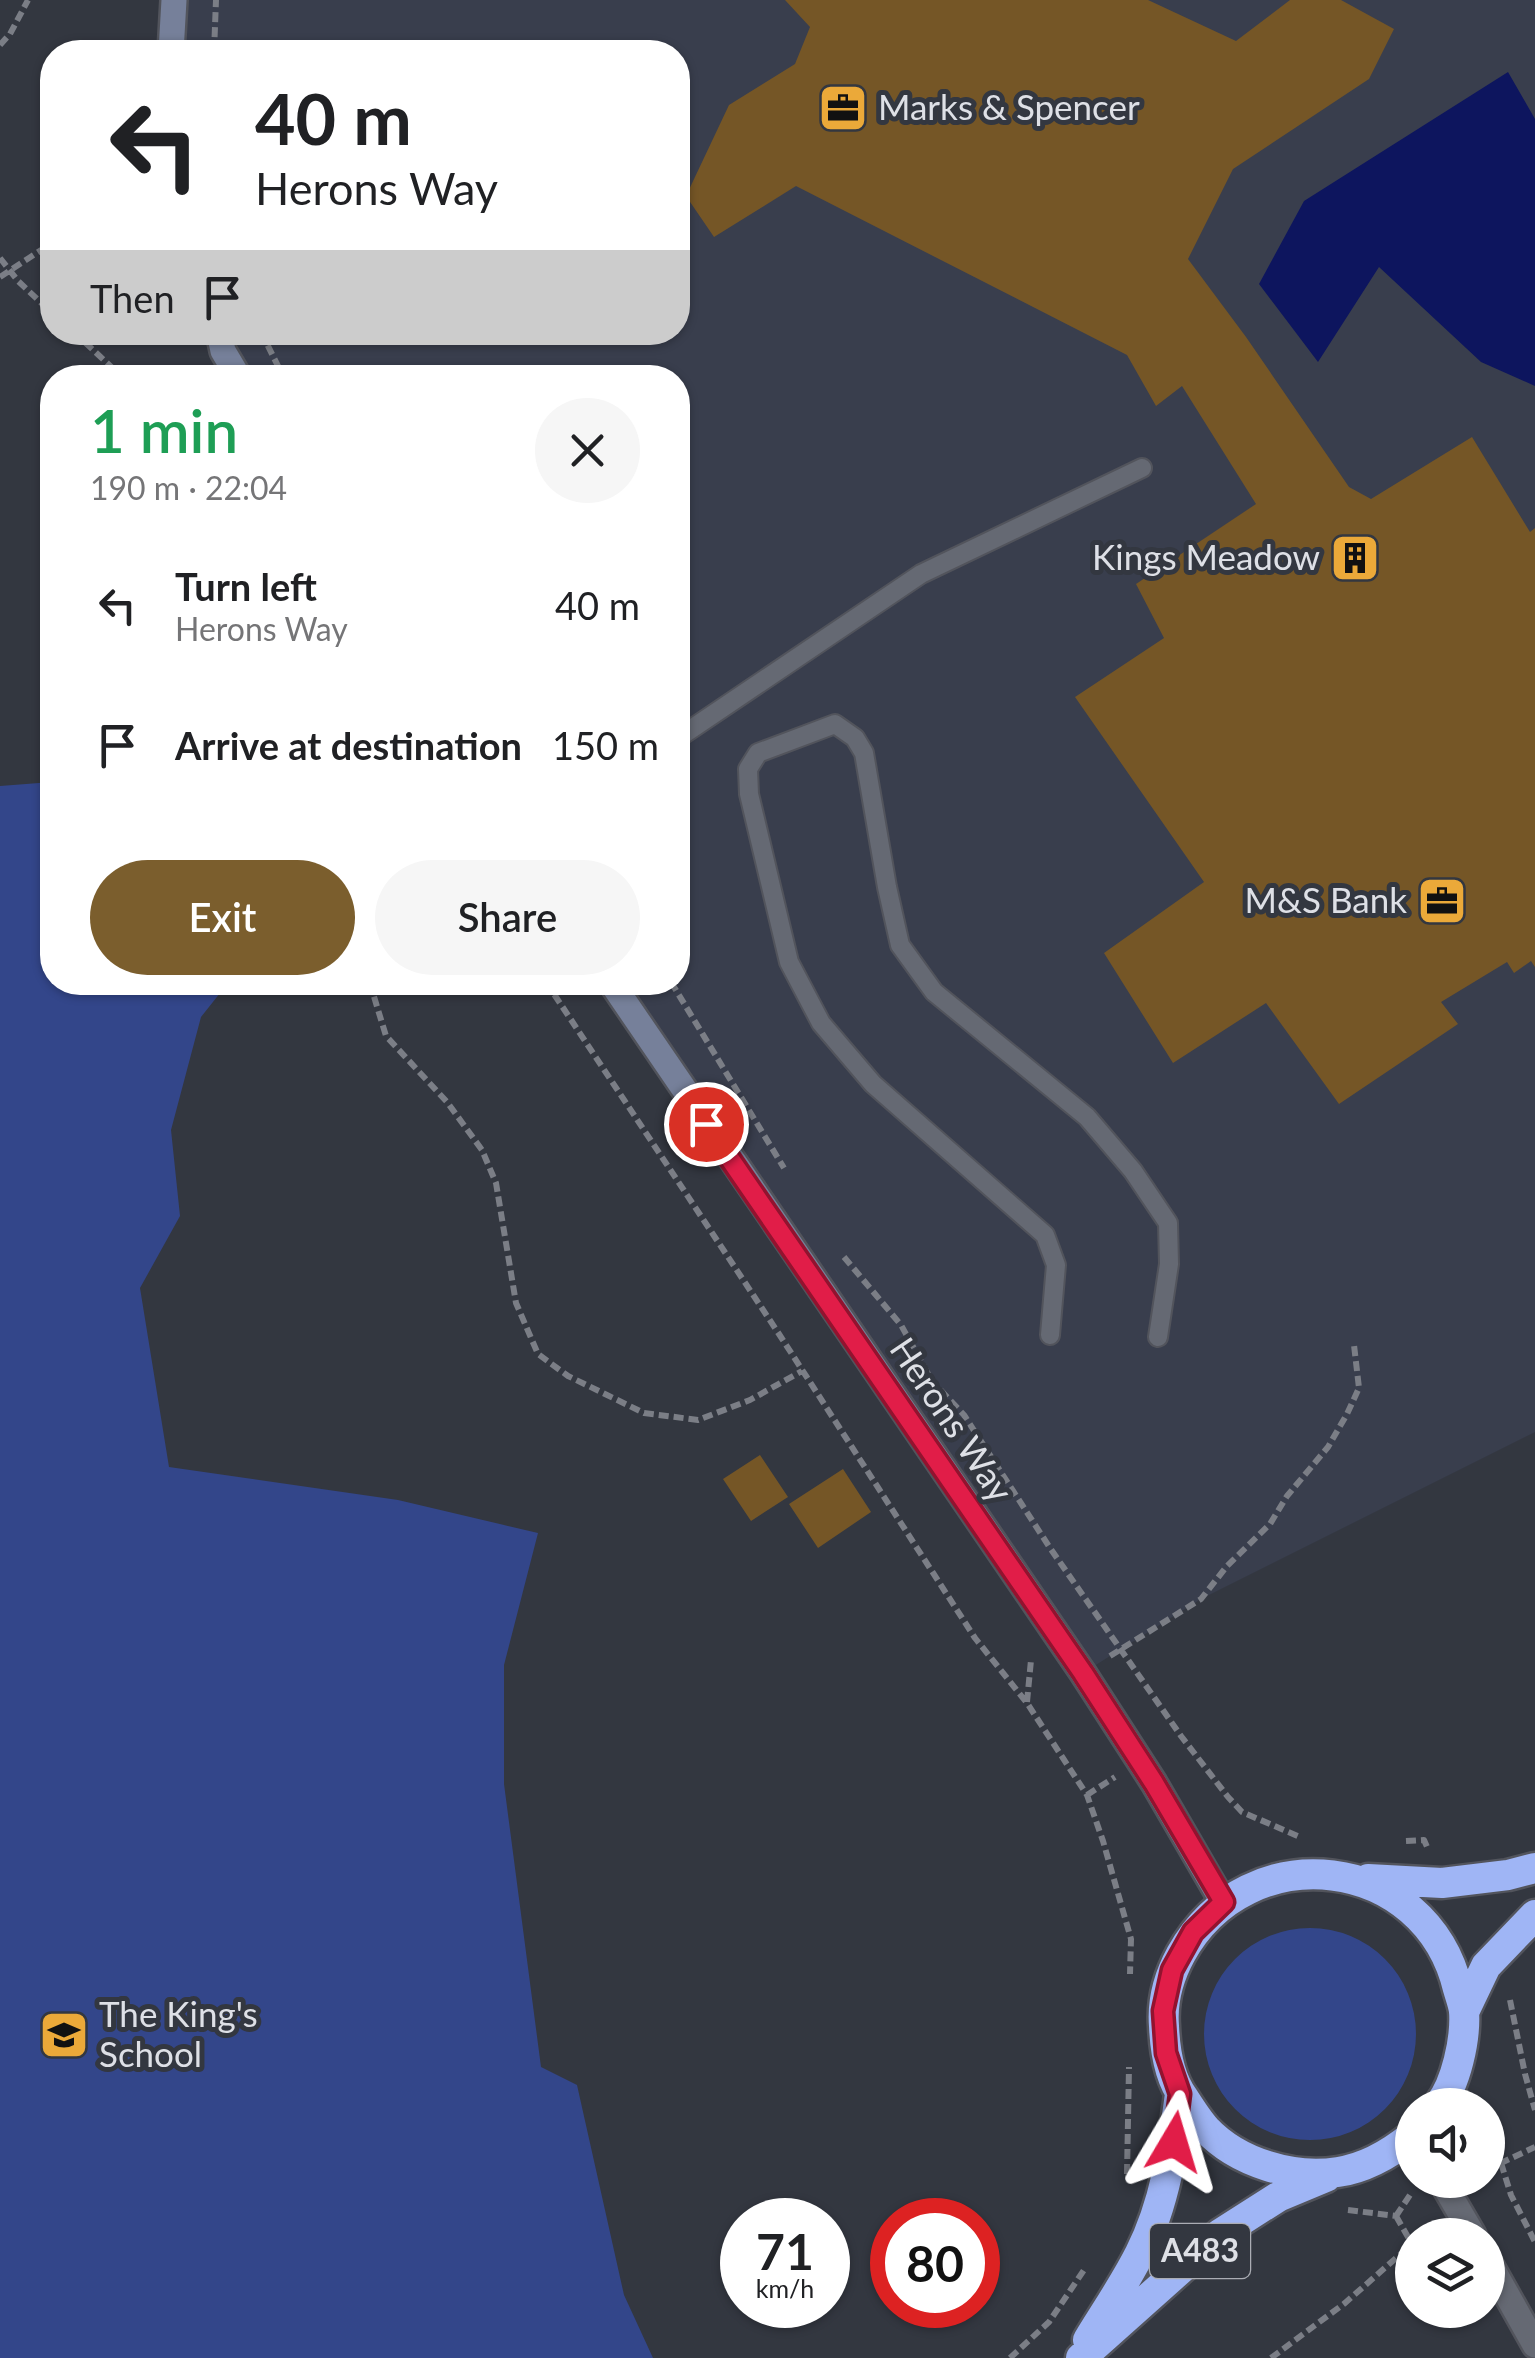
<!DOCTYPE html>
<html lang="en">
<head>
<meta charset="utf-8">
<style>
	body { margin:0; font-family:Lato,sans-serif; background:#f6f6f6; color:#202124; height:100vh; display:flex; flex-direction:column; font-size:38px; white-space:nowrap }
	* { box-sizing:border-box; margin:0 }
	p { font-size:32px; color:#757577 }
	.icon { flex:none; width:55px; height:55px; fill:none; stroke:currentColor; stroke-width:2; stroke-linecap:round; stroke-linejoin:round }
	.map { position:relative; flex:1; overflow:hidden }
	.sheet { position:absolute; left:40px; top:365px; width:650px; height:630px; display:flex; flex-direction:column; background:#fff; border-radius:40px; box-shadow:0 2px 8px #0004 }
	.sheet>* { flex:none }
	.guide { position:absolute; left:40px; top:40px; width:650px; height:305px; border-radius:40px; box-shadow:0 2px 8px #0004; background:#fff; color:#202124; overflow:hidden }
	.tools { position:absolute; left:1395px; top:2088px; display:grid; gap:20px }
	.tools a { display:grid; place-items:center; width:110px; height:110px; border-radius:50%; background:#fff; box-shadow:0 2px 8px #0004; font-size:50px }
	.speed { position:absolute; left:720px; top:2198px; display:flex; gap:20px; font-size:50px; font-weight:700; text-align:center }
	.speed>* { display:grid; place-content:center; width:130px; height:130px; border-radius:50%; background:#fff; box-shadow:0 2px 8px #0004; line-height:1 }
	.speed small { font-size:25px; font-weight:400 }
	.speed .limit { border:15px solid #d22; background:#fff; color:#111 }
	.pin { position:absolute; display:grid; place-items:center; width:85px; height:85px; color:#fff; margin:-42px; border:5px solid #fff; border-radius:50%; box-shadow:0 2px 10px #0007 }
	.me { position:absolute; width:110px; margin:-55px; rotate:7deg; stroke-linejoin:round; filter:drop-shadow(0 0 8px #0008) }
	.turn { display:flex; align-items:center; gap:35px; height:210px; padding:0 50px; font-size:45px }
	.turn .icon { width:130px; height:130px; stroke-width:2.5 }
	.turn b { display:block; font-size:70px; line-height:85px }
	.then { display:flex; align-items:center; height:95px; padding:0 50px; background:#0003; gap:20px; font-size:38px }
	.round { display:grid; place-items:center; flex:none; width:105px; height:105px; border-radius:52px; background:#f6f6f6 }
	.head { display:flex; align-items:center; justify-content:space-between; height:170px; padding:0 50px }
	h1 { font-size:60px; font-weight:600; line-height:75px; color:#1e9e55 }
	.cta { display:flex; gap:20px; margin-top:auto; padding:20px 50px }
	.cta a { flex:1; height:115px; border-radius:60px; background:#7b5e2d; color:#fff; font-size:40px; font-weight:600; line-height:115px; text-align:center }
	.cta a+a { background:#f6f6f6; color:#202124 }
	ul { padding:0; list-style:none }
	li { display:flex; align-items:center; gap:30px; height:140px; padding:0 50px }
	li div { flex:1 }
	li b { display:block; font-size:38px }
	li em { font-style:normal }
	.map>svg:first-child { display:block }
</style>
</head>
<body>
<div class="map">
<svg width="1535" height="2358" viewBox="0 0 1535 2358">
	<rect width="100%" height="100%" fill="#333740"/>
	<path fill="#393e4d" d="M174,0h1361v1432l-334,167 -118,74 -472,-690 67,-1v-604l-439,-1 -20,-44 459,-1v-280h-507z"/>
	<path fill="#33468a" d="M52,782v200l176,1 -27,34 -30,113 9,86 -40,72 29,179 229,33 140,33 -34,132v119l37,283 36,18 47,210 29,63h-653v-1572z
		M1204 2034a106 106 0 1 1 212 0a106 106 0 1 1-212 0Z"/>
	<path fill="#0d155e" d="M1508,72l27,47v267l-54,-24 -102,-95 -61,95 -59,-78 45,-83z"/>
	<path fill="#755626" d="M785,0h363l88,41 54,-41h51l53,29 -25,50 -136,90 -45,90 58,78 103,150 22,12 101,-62 58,95 5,-4v439l-4,-6 -17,12 -7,-11 -66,40 17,22 -119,80 -73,-101 -93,60 -69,-110 100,-71 -129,-185 89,-59 -28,-54 120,-80 -74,-118 -26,20 -29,-51 -331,-169 -82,51 -28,-41 43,-91 66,-41 15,-37z
		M760,1455l28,42 -37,24 -28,-42z
		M843,1469l28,43 -53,36 -29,-44z"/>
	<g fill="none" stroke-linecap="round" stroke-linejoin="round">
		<g stroke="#52545c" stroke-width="22">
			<path id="lane" d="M678,738l243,-164 221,-106
				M1050,1335l6,-70 -11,-30 -172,-151 -52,-61 -32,-61 -40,-168 -1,-25 10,-16 77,-29 20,14 9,15 23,134 13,58 34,47 153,125 46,54 35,52 1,41 -11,73"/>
		</g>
		<g stroke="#52545c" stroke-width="30">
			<path id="street" d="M1441,2180l32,55
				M1488,2261l47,84"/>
		</g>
		<g stroke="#52545c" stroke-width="30">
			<path id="secondary" d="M171,52l3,-52
				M219,332l4,19 16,27
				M611,982l472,691 71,110 69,119"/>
		</g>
		<g stroke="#52545c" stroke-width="35">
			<path id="highway" d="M1368,1879l74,4 66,-8 27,-7
				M1464,2012l22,-46 49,-51
				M1412,2136c-21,17 -46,32 -74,36 -45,7 -100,-9 -132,-43 -8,-9 -15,-20 -22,-31 -15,-20 -19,-47 -20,-72 -2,-25 5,-50 17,-72 67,-121 245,-100 277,35 2,7 5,15 6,22 2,28 -8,73 -25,94
				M1088,2340c17,-28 37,-57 52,-87 25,-49 33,-105 40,-159
				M1081,2358l139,-124 58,-37 48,-20"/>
		</g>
		<path stroke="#7b7e86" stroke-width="6" stroke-dasharray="10 5" stroke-linecap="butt" d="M0,45l10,-11 18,-34
			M214,52l2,-52
			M0,258l18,23 34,32
			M0,277l52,-34
			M74,332l49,46
			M261,332l23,46
			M372,982v8l14,46 61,66 35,48 14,33 20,120 22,51 30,22 76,37 54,7 52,-20 52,-29
			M546,982l233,352 196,304 52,65 60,92 16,46 28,98 -1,35
			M671,982l113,186
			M844,1257l57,68 31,56 32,34 86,133 131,188 47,61 14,15 58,25
			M1110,1656l91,-57 26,-33 43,-42 17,-28 41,-49 19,-33 12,-26 -5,-43
			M1027,1702l4,-42
			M1087,1795l28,-18
			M1406,1841l18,-1 4,9
			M1510,2000l15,74 10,36
			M1488,2153l13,10 34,-16
			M1501,2163l10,32 24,47
			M1127,2174l2,-107
			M1348,2210l48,6
			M1396,2216l16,-24
			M1396,2216l16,28
			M1010,2358l39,-36 37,-55
			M1271,2358l74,-55 67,-59"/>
		<use href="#lane" stroke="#656973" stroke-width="18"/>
		<use href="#street" stroke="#656973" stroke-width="25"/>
		<use href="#secondary" stroke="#76809a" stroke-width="25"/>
		<use href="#highway" stroke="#9fb5f5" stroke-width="30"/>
	</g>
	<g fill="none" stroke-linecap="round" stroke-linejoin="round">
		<g stroke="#92132f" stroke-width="25">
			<path id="route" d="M706,1124l377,549 71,110 70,119 -31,30 -21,38 -9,41 3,42 14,41 -6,48"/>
		</g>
		<use href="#route" stroke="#e11d48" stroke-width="18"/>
	</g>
	<defs>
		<g id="office-square" transform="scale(2.5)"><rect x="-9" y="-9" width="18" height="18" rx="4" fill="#eba939" stroke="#333740"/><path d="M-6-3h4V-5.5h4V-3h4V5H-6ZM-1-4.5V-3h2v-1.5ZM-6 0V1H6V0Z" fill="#111"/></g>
		<g id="building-square" transform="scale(2.5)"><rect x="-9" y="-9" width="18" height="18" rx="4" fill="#eba939" stroke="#333740"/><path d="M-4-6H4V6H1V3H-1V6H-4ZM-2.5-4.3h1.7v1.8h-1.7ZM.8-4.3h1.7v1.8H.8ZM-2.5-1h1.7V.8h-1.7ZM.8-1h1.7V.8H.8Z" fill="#111"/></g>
		<g id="school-square" transform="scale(2.5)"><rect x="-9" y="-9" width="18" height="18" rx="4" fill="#eba939" stroke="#333740"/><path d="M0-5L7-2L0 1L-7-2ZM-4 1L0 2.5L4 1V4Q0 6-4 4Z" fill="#111"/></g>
	</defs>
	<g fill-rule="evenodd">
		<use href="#office-square" x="843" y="108"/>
		<use href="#building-square" x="1355" y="558"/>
		<use href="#office-square" x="1442" y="901"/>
		<use href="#school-square" x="64" y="2035"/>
	</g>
	<g text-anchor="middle" stroke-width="10" stroke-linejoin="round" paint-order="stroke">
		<rect fill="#333740" stroke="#abadb4" stroke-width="2.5" x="1150" y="2224" width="100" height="54" rx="8"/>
		<g font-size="32" font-weight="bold" fill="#dee0e6">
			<text x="1200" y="2262">A483</text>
		</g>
		<g font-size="35" fill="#dee0e6" stroke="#333740" text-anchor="start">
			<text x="878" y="120">Marks &amp; Spencer</text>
			<text x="1320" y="570" text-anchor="end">Kings Meadow</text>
			<text x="1407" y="913" text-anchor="end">M&amp;S Bank</text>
			<text x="99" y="2027">The King's<tspan x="99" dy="40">School</tspan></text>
		</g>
		<g font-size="35" fill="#dee0e6" stroke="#333740">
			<text transform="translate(951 1420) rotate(56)" y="12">Herons Way</text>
		</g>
	</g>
</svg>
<div class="tools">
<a><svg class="icon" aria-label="sound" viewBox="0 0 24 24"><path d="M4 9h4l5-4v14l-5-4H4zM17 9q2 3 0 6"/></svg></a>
<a><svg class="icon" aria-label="layers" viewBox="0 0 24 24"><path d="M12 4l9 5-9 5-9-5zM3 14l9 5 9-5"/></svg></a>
</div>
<div class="speed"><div>71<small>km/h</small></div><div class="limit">80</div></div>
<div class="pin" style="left:706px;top:1124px;background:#d93025"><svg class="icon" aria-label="arrive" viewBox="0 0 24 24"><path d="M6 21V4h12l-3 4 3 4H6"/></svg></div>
<svg class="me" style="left:1174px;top:2142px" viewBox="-20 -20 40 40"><path d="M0-17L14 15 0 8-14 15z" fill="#e11d48" stroke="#fff" stroke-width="4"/></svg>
<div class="guide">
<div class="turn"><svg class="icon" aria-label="left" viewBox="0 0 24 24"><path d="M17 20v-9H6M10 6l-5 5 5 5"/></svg><div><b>40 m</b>Herons Way</div></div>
<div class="then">Then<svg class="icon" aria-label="arrive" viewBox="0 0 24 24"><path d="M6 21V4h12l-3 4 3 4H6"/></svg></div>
</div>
<section class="sheet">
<div class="head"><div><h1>1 min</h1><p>190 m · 22:04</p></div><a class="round"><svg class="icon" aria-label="close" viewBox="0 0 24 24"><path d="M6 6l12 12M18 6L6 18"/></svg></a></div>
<ul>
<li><svg class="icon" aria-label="left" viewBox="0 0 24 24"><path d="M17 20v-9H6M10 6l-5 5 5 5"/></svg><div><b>Turn left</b><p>Herons Way</p></div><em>40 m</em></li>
<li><svg class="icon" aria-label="arrive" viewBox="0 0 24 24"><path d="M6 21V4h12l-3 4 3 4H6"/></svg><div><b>Arrive at destination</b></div><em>150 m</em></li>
</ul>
<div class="cta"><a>Exit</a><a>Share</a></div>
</section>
</div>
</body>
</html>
